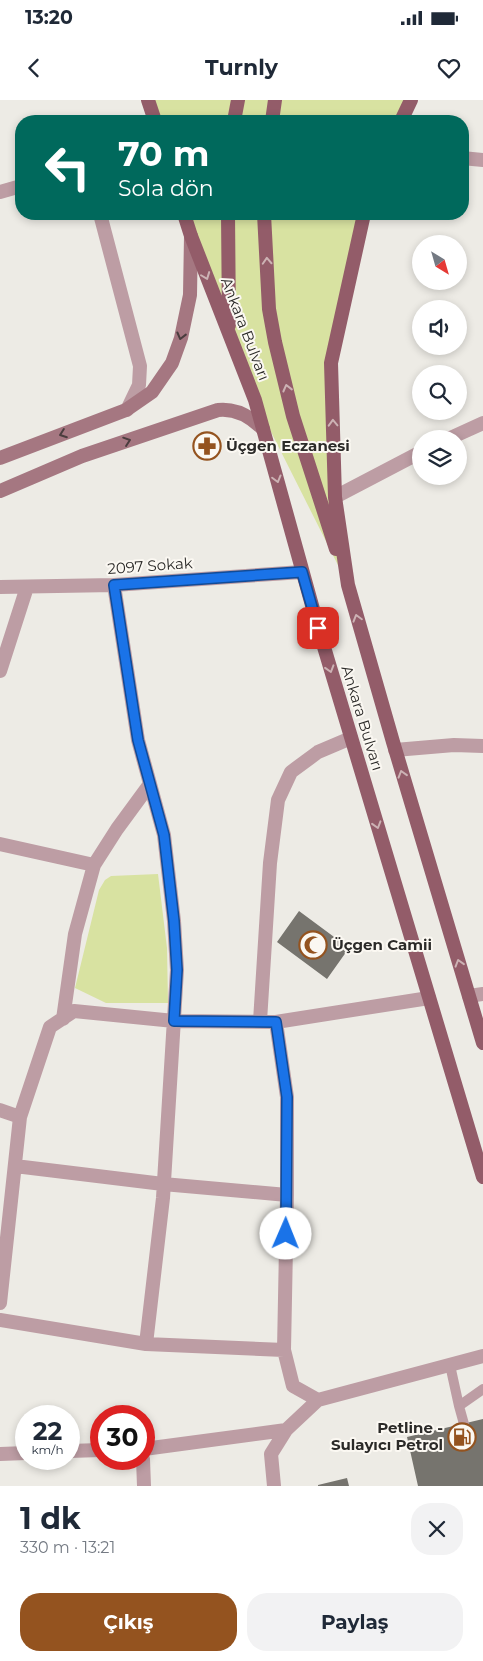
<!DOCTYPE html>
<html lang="tr">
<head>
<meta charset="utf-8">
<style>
	body { margin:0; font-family:Montserrat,sans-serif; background:#f2f2f3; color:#1f2937; height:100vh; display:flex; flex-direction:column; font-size:19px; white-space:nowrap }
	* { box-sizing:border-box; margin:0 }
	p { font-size:16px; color:#747a83 }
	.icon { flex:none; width:28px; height:28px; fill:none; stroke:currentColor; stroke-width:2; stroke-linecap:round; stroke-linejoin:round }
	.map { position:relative; height:1386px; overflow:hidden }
	.details { display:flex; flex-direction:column; background:#fff; flex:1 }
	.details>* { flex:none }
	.banner { position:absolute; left:15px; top:15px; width:454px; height:105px; border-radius:20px; box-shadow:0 2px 8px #0003; background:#00695c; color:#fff; overflow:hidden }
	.needle { width:32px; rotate:143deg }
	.tools { position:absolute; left:412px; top:135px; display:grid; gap:10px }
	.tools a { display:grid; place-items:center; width:55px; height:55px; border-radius:50%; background:#fff; box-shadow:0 2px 8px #0003; font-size:25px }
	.speed { position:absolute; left:15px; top:1305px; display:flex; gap:10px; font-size:25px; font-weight:700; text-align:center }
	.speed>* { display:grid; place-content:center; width:65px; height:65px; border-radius:50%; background:#fff; box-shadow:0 2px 8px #0003; line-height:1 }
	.speed small { font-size:12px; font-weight:400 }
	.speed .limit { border:8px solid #d22; background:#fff; color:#111 }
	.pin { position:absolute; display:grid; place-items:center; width:42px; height:42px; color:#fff; margin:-21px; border-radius:10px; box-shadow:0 2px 8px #0006 }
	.me { position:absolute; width:55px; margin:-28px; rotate:1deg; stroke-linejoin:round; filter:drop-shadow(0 0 4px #0008) }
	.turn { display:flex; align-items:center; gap:18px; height:105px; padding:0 20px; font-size:22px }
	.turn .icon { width:65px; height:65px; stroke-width:2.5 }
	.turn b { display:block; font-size:35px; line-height:42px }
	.round { display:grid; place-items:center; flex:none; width:52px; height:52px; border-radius:20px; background:#f2f2f3 }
	.headline { display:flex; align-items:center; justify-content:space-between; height:85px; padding:0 20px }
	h1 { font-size:30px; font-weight:700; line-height:38px }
	.action { display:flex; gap:10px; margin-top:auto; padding:10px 20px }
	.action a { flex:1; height:58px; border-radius:20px; background:#94531f; color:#fff; font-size:20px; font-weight:700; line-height:58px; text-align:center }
	.action a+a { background:#f2f2f3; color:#1f2937 }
	.status { display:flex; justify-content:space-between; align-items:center; height:35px; padding:0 25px; background:#fff; direction:ltr }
	.status svg { height:14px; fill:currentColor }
	header { display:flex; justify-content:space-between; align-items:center; height:65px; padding:0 20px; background:#fff; font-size:22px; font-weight:700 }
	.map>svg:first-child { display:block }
</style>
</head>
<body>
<div class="status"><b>13:20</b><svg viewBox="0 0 49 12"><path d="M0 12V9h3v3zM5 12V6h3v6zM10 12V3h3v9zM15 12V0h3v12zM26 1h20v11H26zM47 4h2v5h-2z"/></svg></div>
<header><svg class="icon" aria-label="back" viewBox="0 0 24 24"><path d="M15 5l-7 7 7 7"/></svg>Turnly<svg class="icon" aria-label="heart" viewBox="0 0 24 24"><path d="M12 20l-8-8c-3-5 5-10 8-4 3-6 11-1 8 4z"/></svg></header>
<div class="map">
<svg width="483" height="1386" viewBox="0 0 483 1386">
	<rect width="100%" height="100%" fill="#edebe5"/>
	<path fill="#d8e2a1" d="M148,0h263l-10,21h-246z
		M184,114h180l-33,149 17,222 -93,-185z
		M158,774l9,74 1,55h-62l-31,-15 24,-98 6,-10 6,-4z"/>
	<path fill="#76746e" d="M299,811l50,37 -22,31 -50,-37z
		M483,1319v67h-65l-11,-49z
		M347,1378l2,8h-31v-1z"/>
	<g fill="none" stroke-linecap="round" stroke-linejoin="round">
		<path stroke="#bd9da4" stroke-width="10" d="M450,1265l9,41
			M464,1324l-5,-18 24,-17"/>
		<path stroke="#bd9da4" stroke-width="14" d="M462,58l21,2
			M0,92l21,-6
			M100,114l40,152 -1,19 -12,25
			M448,339l35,-16
			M335,397l86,-45
			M114,485l24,155 26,95 10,86 3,49 -14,228 -17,146
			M0,487l114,-2 188,-13
			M0,571l27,-84
			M395,650l59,-5 29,1
			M0,744l94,21 -19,69 -12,85
			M94,765l23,-36 33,-45
			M469,896l14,-2
			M260,921l10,-158 8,-63 13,-28 27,-20 33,-14
			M276,922l11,75v98l-3,155 9,36 25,14 165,-44
			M0,1010l20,7
			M15,1066l148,18 124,11
			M0,1203l20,-186 30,-90 24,-16 100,10 102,1 153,-24
			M0,1220l146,24 138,6
			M144,1349l142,-19
			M69,1351l32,-1
			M0,1354l26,-1
			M143,1359l1,27
			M274,1386l-3,-32 15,-24 32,-30"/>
		<path stroke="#a57781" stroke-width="14" d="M0,358l126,-48 26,-18 20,-29 9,-25 9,-43 1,-59
			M0,391l82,-35 136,-46c18,-2 33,7 45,19"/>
		<path stroke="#935c69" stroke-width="14" d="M148,0l7,21
			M234,21l4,-21
			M272,21l3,-21
			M401,21l10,-21
			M184,114l7,22 64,164 63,227 165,550
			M228,114l1,111
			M264,114l5,95 6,33 18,74 43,133
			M364,114l-33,149 4,134 13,88 45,157 90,301"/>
	</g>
	<defs><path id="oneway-chevron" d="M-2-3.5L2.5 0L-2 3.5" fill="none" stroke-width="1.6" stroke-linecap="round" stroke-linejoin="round" transform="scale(1.25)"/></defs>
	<g stroke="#ccb2b4">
		<use href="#oneway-chevron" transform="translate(267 161) rotate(-93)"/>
		<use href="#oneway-chevron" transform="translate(206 176) rotate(69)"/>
		<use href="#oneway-chevron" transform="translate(287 288) rotate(-104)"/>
		<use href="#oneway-chevron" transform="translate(333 323) rotate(-92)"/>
		<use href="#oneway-chevron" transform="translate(277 379) rotate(75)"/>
		<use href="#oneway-chevron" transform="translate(357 518) rotate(-106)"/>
		<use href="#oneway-chevron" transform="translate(330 569) rotate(73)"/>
		<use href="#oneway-chevron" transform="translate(402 674) rotate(-107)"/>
		<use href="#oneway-chevron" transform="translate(377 725) rotate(73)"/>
		<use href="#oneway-chevron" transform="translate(459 863) rotate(-107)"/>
	</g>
	<g stroke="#4a3d3e">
		<use href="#oneway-chevron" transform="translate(181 236) rotate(104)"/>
		<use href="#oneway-chevron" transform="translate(63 334) rotate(160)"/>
		<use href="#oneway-chevron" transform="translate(127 341) rotate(-19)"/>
	</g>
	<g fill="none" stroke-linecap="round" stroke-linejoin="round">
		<g stroke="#114b97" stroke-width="12">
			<path id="route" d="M286,1134l1,-137 -11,-75 -102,-1 3,-51 -3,-49 -10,-86 -26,-95 -24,-155 188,-13 16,56"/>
		</g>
		<use href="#route" stroke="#1a73e8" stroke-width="9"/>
	</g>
	<defs>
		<g id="pharmacy-ring" transform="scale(1.4375)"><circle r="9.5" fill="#fbf8f2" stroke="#94531f" stroke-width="1.5"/><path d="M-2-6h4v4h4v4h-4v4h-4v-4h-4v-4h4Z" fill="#94531f"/></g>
		<g id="mosque-ring" transform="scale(1.4375)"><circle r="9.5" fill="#fbf8f2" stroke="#94531f" stroke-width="1.5"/><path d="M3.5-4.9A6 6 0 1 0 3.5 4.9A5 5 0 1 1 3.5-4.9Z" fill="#94531f"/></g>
		<g id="fuel-ring" transform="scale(1.4375)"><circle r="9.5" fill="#fbf8f2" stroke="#94531f" stroke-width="1.5"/><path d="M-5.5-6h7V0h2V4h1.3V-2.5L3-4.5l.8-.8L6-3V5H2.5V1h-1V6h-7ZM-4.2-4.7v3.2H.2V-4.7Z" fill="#94531f"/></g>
	</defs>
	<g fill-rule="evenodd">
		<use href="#pharmacy-ring" x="207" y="346"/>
		<use href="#mosque-ring" x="313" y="845"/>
		<use href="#fuel-ring" x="462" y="1337"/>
	</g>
	<g text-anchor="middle" stroke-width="4" stroke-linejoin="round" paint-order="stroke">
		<g font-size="15" fill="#2b2a28" stroke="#fbf8f2">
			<text transform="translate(245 229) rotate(69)" y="5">Ankara Bulvarı</text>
			<text transform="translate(150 466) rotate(-4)" y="5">2097 Sokak</text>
			<text transform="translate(362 618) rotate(73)" y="5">Ankara Bulvarı</text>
		</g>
		<g font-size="15" font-weight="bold" fill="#2b2a28" stroke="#fbf8f2" text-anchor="start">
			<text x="226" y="351">Üçgen Eczanesi</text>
			<text x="332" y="850">Üçgen Camii</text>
			<text x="443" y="1333" text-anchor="end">Petline -<tspan x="443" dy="17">Sulayıcı Petrol</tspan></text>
		</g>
	</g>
</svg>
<div class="tools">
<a><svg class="needle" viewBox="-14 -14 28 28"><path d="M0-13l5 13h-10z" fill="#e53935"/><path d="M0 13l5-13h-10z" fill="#747a83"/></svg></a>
<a><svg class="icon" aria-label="sound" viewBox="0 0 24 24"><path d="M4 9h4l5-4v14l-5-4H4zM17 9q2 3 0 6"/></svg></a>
<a><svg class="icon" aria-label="search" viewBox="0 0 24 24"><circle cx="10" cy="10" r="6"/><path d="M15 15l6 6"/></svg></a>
<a><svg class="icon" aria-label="layers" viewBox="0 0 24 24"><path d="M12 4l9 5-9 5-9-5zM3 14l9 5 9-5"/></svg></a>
</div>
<div class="speed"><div>22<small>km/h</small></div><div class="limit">30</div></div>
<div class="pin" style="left:318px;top:528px;background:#d93025"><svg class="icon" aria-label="arrive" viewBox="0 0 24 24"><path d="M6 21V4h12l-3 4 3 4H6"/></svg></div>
<svg class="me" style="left:286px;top:1134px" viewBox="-20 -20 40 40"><circle r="19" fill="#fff"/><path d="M0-13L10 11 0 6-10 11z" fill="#1a73e8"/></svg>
<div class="banner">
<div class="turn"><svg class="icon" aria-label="left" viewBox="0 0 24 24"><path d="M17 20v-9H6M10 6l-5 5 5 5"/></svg><div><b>70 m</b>Sola dön</div></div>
</div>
</div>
<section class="details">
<div class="headline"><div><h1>1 dk</h1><p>330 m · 13:21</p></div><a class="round"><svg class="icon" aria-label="close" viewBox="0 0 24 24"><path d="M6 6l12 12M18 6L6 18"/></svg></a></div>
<div class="action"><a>Çıkış</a><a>Paylaş</a></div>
</section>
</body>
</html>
